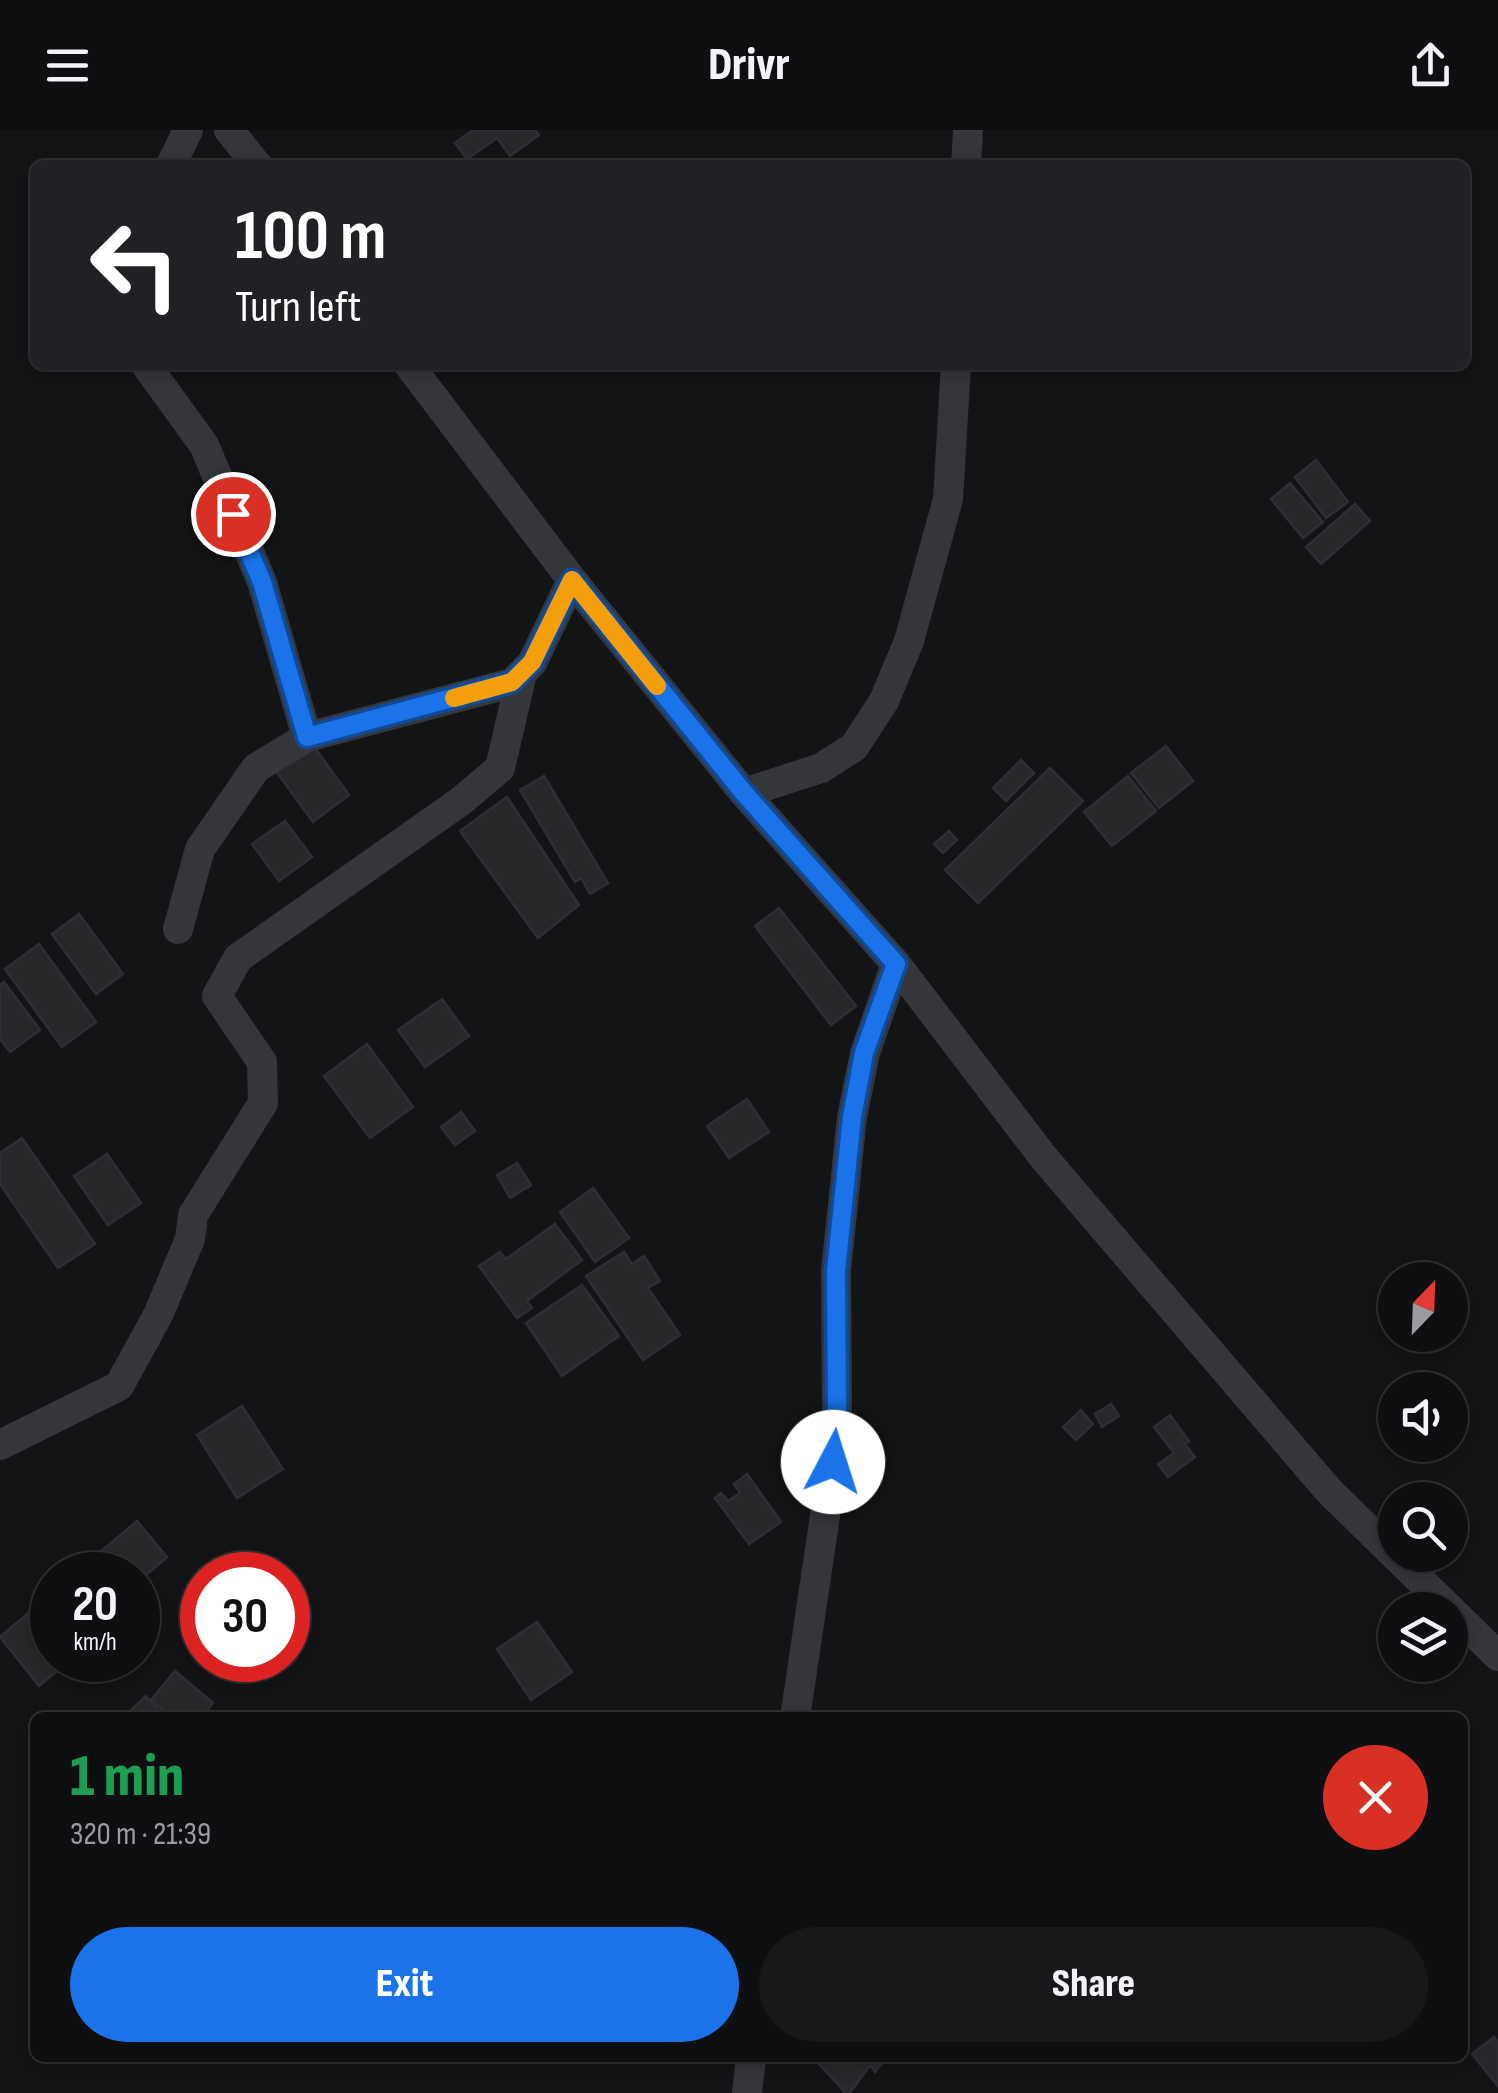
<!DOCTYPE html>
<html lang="en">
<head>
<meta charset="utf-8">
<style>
	body { margin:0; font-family:"Sofia Sans Condensed",sans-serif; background:#171819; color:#f1f3f6; height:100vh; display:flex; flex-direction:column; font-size:38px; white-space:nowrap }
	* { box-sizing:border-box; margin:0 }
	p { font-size:32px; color:#9b9c9f }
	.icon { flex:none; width:55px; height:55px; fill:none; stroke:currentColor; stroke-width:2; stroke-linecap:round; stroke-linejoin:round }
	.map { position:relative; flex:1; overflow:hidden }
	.side { position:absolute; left:30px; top:1582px; width:1438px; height:350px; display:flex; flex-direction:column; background:#0e0f10; border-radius:15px; box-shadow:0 5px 15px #0003,0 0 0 2px #2e2f30 }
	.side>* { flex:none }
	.banner { position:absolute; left:30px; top:30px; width:1440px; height:210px; border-radius:15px; box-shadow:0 5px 15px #0003,0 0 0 2px #2e2f30; background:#202124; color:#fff; overflow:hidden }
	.needle { width:65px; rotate:23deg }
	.tools { position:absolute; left:1378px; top:1132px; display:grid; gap:20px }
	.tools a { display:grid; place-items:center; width:90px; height:90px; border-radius:50%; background:#0e0f10; box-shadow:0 5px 15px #0003,0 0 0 2px #2e2f30; font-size:50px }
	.speed { position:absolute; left:30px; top:1422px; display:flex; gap:20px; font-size:50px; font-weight:700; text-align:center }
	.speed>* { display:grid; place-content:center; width:130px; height:130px; border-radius:50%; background:#0e0f10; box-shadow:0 5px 15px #0003,0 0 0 2px #2e2f30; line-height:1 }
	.speed small { font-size:25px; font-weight:400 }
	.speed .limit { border:15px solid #d22; background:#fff; color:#111 }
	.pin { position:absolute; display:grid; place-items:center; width:85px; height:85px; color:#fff; margin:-42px; border:5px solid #fff; border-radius:50%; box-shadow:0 2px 10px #0007 }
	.me { position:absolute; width:110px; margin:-55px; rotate:5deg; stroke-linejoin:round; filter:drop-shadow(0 0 8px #0008) }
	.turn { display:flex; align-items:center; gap:35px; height:210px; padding:0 40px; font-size:45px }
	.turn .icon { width:130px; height:130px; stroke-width:2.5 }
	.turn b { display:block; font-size:70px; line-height:85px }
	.round { display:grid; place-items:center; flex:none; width:105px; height:105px; border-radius:52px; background:#171819 }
	.summary { display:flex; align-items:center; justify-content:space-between; height:170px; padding:0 40px }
	h1 { font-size:60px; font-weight:800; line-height:75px; color:#1e9e55 }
	.cta { display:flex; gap:20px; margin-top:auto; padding:20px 40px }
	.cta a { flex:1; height:115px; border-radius:60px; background:#1a73e8; color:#fff; font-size:40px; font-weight:800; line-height:115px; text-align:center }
	.cta a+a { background:#171819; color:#f1f3f6 }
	header { display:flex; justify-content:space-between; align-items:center; height:130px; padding:0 40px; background:#0e0f10; font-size:45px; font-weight:800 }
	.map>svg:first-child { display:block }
</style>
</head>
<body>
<header><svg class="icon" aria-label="menu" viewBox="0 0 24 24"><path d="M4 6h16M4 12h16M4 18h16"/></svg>Drivr<svg class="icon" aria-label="share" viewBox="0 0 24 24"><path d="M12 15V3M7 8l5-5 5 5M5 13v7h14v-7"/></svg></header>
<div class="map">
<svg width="1498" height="1963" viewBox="0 0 1498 1963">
	<rect width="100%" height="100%" fill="#131415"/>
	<path fill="#262729" stroke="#2d2e31" stroke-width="2.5" d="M473,0h62l4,5 -29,21 -13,-18 -30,21 -12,-16z
		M1316,330l32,42 -22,16 -31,-41z
		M1290,353l33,39 -20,16 -32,-39z
		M1355,374l15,17 -49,43 -15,-17z
		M307,607l42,58 -36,27 -43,-59z
		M1166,616l27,35 -34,27 -28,-35z
		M1021,630l13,13 -28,28 -13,-13z
		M1050,638l33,33 -105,102 -33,-33z
		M544,646l64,107 -18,11 -9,-16 -6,4 -55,-92z
		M1128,646l28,35 -44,35 -28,-34z
		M507,667l72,108 -41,33 -78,-107z
		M285,691l27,36 -33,24 -27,-37z
		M949,701l8,9 -14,13 -9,-9z
		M779,778l77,98 -25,19 -76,-99z
		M79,784l44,60 -27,20 -44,-60z
		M39,814l57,78 -34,25 -57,-78z
		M4,852l36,48 -30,22 -10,-13v-54z
		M442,869l27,37 -44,31 -27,-37z
		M367,914l46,63 -43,31 -46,-62z
		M747,969l22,33 -40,26 -22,-32z
		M461,982l14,19 -20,14 -14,-18z
		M22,1008l73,106 -37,24 -58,-84v-31z
		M107,1024l34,49 -33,22 -34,-49z
		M517,1033l14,22 -21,13 -13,-23z
		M593,1058l36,50 -34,24 -35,-50z
		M555,1094l27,36 -55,41 5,7 -15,10 -38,-52 21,-14 6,7z
		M624,1122l8,12 12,-8 16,25 -12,7 32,47 -37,25 -57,-84z
		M582,1155l37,51 -57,40 -36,-53z
		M1111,1274l8,12 -17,11 -7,-13z
		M242,1276l41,63 -46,29 -40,-63z
		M1081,1280l12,14 -17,16 -13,-13z
		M1170,1285l19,26 -4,3 10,13 -27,20 -10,-13 16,-11 -20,-26z
		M747,1344l34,48 -32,22 -34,-46 6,-5 7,8 12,-8 -6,-9z
		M137,1391l30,36 -29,25v-7h-65z
		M52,1463v67h18l-31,26 -39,-49z
		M537,1492l35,50 -41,28 -34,-51z
		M175,1541l38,32 -12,15h-28l-22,-18z
		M146,1566l19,22h-29l-6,-7z
		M1494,1907l4,5v44l-26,-32z
		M822,1928h61l2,1 -10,13 -5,-7 -20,28h-4l-28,-30z"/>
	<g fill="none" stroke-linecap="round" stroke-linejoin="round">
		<path stroke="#34363a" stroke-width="30" d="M229,0l28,35
			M171,35l17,-35
			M966,35l2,-35
			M146,235l58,80 58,137 45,155
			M409,235l163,215 172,213 152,171 148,194 285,333 169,165
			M744,663l77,-25 33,-21 30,-46 25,-60 39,-142 8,-134
			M178,799l22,-80 56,-81 51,-31 205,-54 20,-20 40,-83
			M0,1315l119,-59 39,-71 32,-76 3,-24 70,-112 -1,-41 -45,-66 21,-38 223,-157 39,-33 22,-95
			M795,1588l38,-256 4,-51 -1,-140 16,-154 13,-64 31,-89
			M747,1963l4,-35"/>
	</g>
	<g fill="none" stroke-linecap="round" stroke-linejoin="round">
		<g stroke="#114b97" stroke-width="25">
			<path id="route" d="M233,384l29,68 45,155 205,-55 20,-20 40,-82 172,213 152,171 -32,89 -12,64 -16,154 1,139 -4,52"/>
		</g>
		<use href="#route" stroke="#1a73e8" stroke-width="18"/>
		<path stroke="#f59e0b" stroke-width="18" d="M454,568l58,-16 20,-20 40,-82 85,106"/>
	</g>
</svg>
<div class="tools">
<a><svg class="needle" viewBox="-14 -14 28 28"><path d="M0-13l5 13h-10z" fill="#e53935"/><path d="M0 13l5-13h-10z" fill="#9b9c9f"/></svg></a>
<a><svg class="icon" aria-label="sound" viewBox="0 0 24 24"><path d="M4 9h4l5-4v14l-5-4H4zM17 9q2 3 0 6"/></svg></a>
<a><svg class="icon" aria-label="search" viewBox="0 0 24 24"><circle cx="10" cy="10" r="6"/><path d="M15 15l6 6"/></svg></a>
<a><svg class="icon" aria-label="layers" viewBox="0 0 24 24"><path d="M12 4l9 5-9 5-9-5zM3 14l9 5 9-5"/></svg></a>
</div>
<div class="speed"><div>20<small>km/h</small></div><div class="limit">30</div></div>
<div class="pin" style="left:233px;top:384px;background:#d93025"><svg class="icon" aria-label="arrive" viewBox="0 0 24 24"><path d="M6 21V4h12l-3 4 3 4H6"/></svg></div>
<svg class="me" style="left:833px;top:1332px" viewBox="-20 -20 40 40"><circle r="19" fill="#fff"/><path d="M0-13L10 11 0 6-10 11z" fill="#1a73e8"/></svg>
<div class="banner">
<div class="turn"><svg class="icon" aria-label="left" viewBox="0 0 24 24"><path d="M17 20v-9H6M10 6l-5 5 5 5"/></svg><div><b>100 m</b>Turn left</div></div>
</div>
<section class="side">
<div class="summary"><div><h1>1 min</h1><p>320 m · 21:39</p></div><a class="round" style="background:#d93025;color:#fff"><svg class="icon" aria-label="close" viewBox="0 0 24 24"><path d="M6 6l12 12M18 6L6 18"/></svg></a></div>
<div class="cta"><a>Exit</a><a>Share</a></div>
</section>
</div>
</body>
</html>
